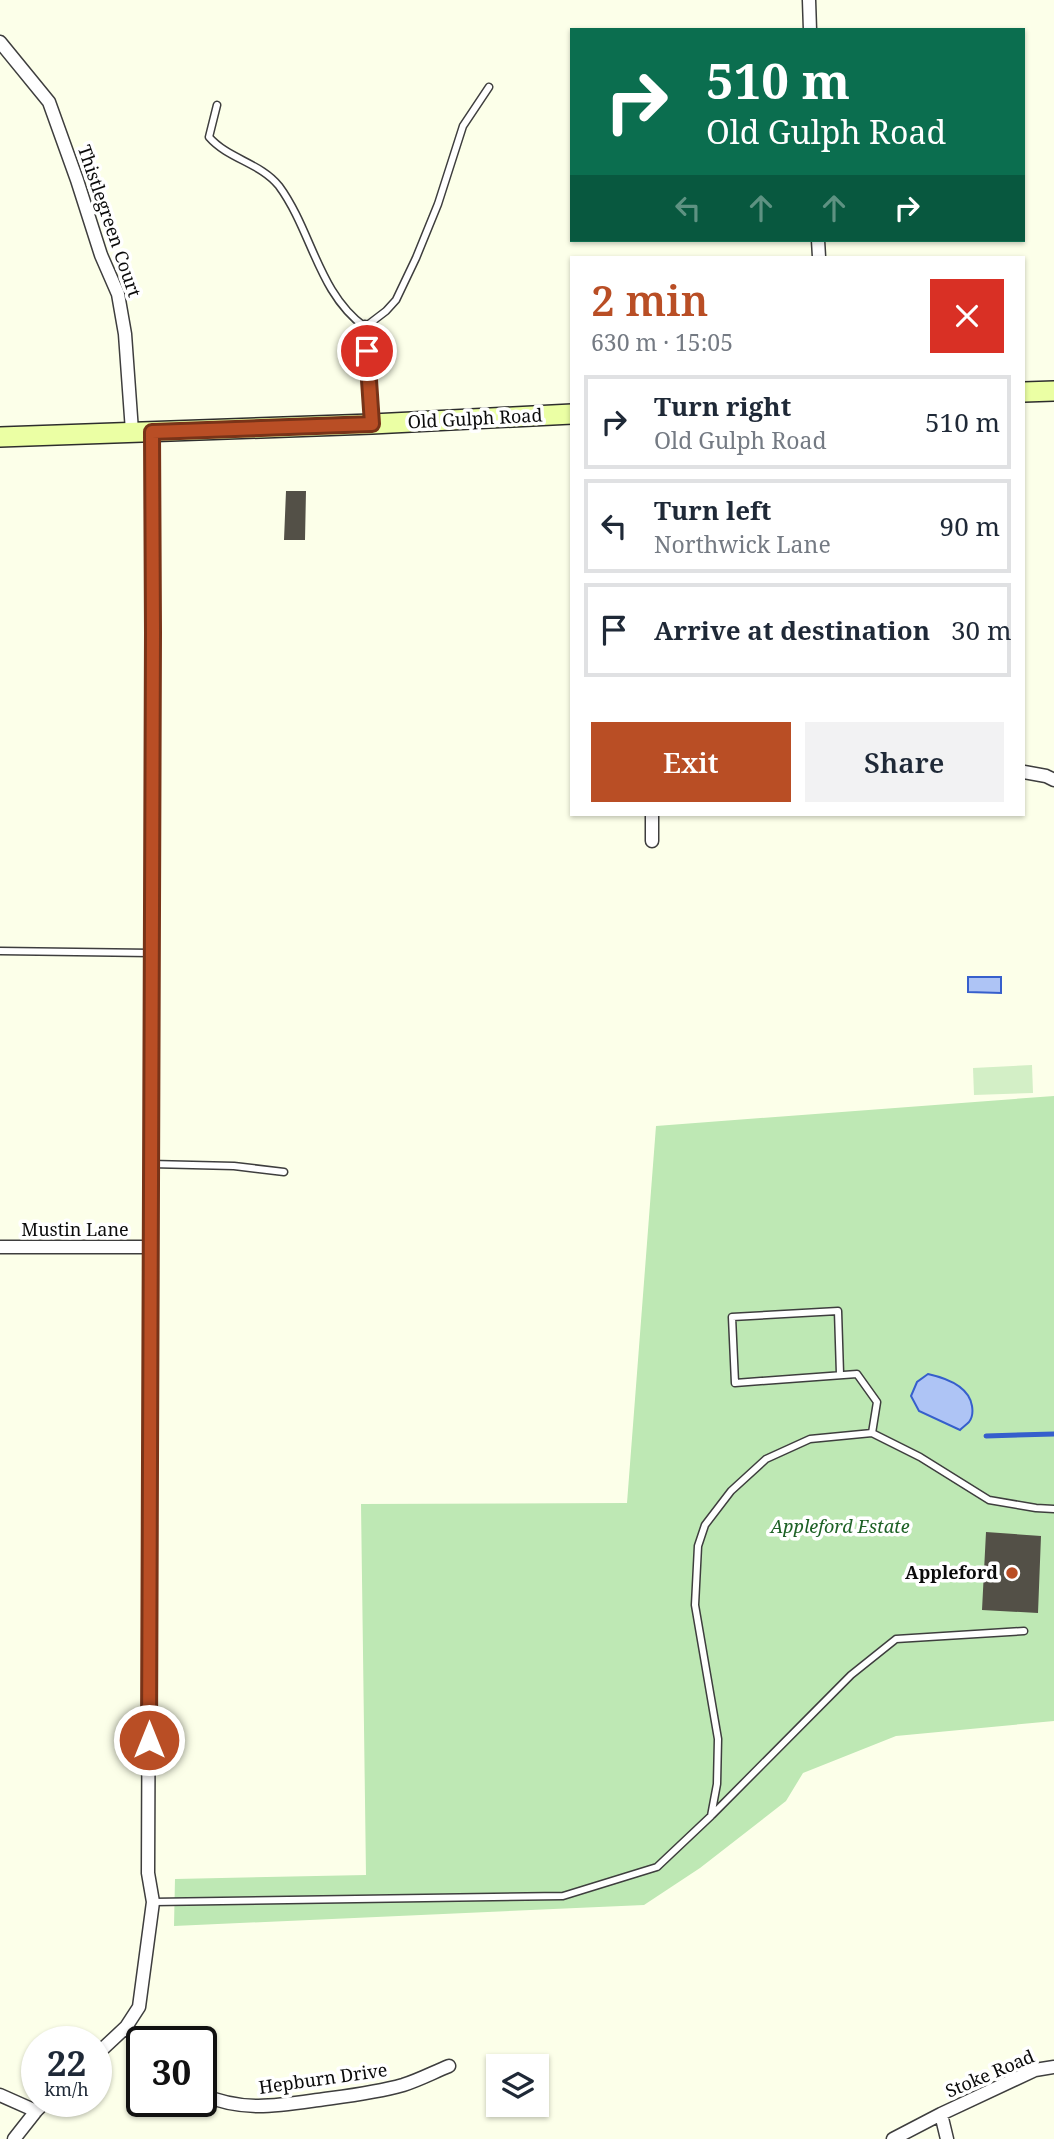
<!DOCTYPE html>
<html lang="en">
<head>
<meta charset="utf-8">
<style>
	body { margin:0; font-family:"Noto Serif",serif; background:#f2f2f3; color:#1f2937; height:100vh; display:flex; flex-direction:column; font-size:26px; white-space:nowrap }
	* { box-sizing:border-box; margin:0 }
	p { font-size:23px; color:#747a83 }
	.icon { flex:none; width:38px; height:38px; fill:none; stroke:currentColor; stroke-width:2; stroke-linecap:round; stroke-linejoin:round }
	.map { position:relative; flex:1; overflow:hidden }
	.panel { position:absolute; left:570px; top:256px; width:455px; height:560px; display:flex; flex-direction:column; background:#fff; border-radius:0px; box-shadow:0 2px 5px #0004 }
	.panel>* { flex:none }
	.banner { position:absolute; left:570px; top:28px; width:455px; height:214px; border-radius:0px; box-shadow:0 2px 5px #0004; background:#0b6e4f; color:#fff; overflow:hidden }
	.buttons { position:absolute; left:486px; top:2054px; display:grid; gap:14px }
	.buttons a { display:grid; place-items:center; width:63px; height:63px; border-radius:0px; background:#fff; box-shadow:0 2px 5px #0004; font-size:35px }
	.speed { position:absolute; left:21px; top:2026px; display:flex; gap:14px; font-size:35px; font-weight:700; text-align:center }
	.speed>* { display:grid; place-content:center; width:91px; height:91px; border-radius:50%; background:#fff; box-shadow:0 2px 5px #0004; line-height:1 }
	.speed small { font-size:18px; font-weight:400 }
	.speed .limit { border:4px solid #111; border-radius:10px; background:#fff; color:#111 }
	.pin { position:absolute; display:grid; place-items:center; width:60px; height:60px; color:#fff; margin:-30px; border:4px solid #fff; border-radius:50%; box-shadow:0 2px 7px #0007 }
	.me { position:absolute; width:77px; margin:-38px; rotate:0deg; stroke-linejoin:round; filter:drop-shadow(0 0 5px #0008) }
	.turn { display:flex; align-items:center; gap:24px; height:147px; padding:0 21px; font-size:32px }
	.turn .icon { width:91px; height:91px; stroke-width:2.5 }
	.turn b { display:block; font-size:49px; line-height:60px }
	.lanes { display:flex; align-items:center; height:66px; padding:0 21px; background:#0003; justify-content:center; gap:35px; direction:ltr }
	.lanes .off { opacity:.35 }
	.round { display:grid; place-items:center; flex:none; width:74px; height:74px; border-radius:0px; background:#f2f2f3 }
	.overview { display:flex; align-items:center; justify-content:space-between; height:119px; padding:0 21px }
	h1 { font-size:42px; font-weight:600; line-height:52px; color:#b94e25 }
	.action { display:flex; gap:14px; margin-top:auto; padding:14px 21px }
	.action a { flex:1; height:80px; border-radius:0px; background:#b94e25; color:#fff; font-size:28px; font-weight:600; line-height:80px; text-align:center }
	.action a+a { background:#f2f2f3; color:#1f2937 }
	ul { padding:0; list-style:none }
	li { display:flex; align-items:center; gap:21px; height:94px; margin:0 14px 10px; padding:0 7px; border:4px solid #e0e1e3; border-radius:0px }
	li div { flex:1 }
	li b { display:block; font-size:26px }
	li em { font-style:normal }
	.map>svg:first-child { display:block }
</style>
</head>
<body>
<div class="map">
<svg width="1054" height="2139" viewBox="0 0 1054 2139">
	<rect width="100%" height="100%" fill="#fcffe9"/>
	<path fill="#bee8b4" d="M1054,1096v625l-158,15 -93,37 -17,28 -86,67 -56,37 -470,21 1,-47 191,-4 -5,-371 266,-1 29,-377z"/>
	<path fill="#d3efc6" d="M1032,1065l1,28 -59,2 -1,-27z"/>
	<path fill="#aec4f5" stroke="#365fcc" stroke-width="2" d="M968,977h33v16l-33,-1z
		M928,1374c18,4 41,12 44,32 1,6 1,11 -3,16 -3,3 -6,5 -9,8l-41,-19 -8,-15 6,-14z"/>
	<g fill="none" stroke-linecap="round" stroke-linejoin="round">
		<path stroke="#365fcc" stroke-width="5" d="M986,1436l68,-2"/>
	</g>
	<path fill="#535047" d="M286,491h20l-1,49h-21z
		M986,1532l55,4 -3,77 -56,-3z"/>
	<g fill="none" stroke-linecap="round" stroke-linejoin="round">
		<g stroke="#3e3e3e" stroke-width="9">
			<path id="lane" d="M217,105l-8,32c19,22 52,26 70,49 33,45 39,107 86,141l21,-16 10,-11 20,-42 22,-54 25,-78 26,-39
				M0,951l152,2
				M151,1164l83,2 50,6
				M840,1374l-2,-63 -106,6 3,66 122,-9 20,28 -5,31
				M712,1815l139,-140 45,-36 128,-8
				M153,1902l410,-6 94,-29 54,-51 6,-32 1,-45 -23,-134 3,-59 7,-21 26,-34 35,-32 44,-20 62,-6 48,24 69,43 47,8 18,1"/>
		</g>
		<g stroke="#3e3e3e" stroke-width="15">
			<path id="street" d="M809,0l1,30
				M0,42l49,60 28,78 24,75 17,39 7,40 7,97
				M818,240l1,17
				M365,327l7,97
				M1024,772l22,4 8,4
				M652,841v-27
				M0,1247h150
				M126,2027l16,17
				M96,2055l30,-28 13,-20 14,-105 -5,-29 5,-1268 -1,-173
				M201,2094c41,18 75,12 117,6 29,-4 57,-7 85,-15 16,-5 31,-13 46,-19
				M0,2095l36,16
				M941,2114l6,25
				M14,2139l22,-28 9,-9
				M893,2139l48,-25 94,-44 19,-3"/>
		</g>
		<g stroke="#2d2d2d" stroke-width="22">
			<path id="secondary" d="M1024,392l30,-1
				M0,437l372,-13 200,-10"/>
		</g>
		<use href="#lane" stroke="#fff" stroke-width="6"/>
		<use href="#street" stroke="#fff" stroke-width="12"/>
		<use href="#secondary" stroke="#ebffa4" stroke-width="19"/>
	</g>
	<g fill="none" stroke-linecap="round" stroke-linejoin="round">
		<g stroke="#783318" stroke-width="18">
			<path id="route" d="M149,1740l4,-1108 -1,-200 220,-8 -5,-73"/>
		</g>
		<use href="#route" stroke="#b94e25" stroke-width="12"/>
	</g>
	<circle fill="#b94e25" stroke="#fff" stroke-width="2.5" cx="1012" cy="1573" r="7"/>
	<g text-anchor="middle" stroke-width="7" stroke-linejoin="round" paint-order="stroke">
		<g font-size="18" fill="#0b0b0b" stroke="#fff">
			<text transform="translate(109 221) rotate(71)" y="6">Thistlegreen Court</text>
			<text transform="translate(475 419) rotate(-3)" y="6">Old Gulph Road</text>
			<text x="75" y="1236">Mustin Lane</text>
			<text transform="translate(990 2074) rotate(-23)" y="6">Stoke Road</text>
			<text transform="translate(323 2079) rotate(-8)" y="6">Hepburn Drive</text>
		</g>
		<g font-size="18" font-style="italic" fill="#1d6125" stroke="#fff">
			<text x="840" y="1533">Appleford Estate</text>
		</g>
		<g font-size="18" font-weight="bold" fill="#0b0b0b" stroke="#fff" text-anchor="end">
			<text x="998" y="1579">Appleford</text>
		</g>
	</g>
</svg>
<div class="buttons">
<a><svg class="icon" aria-label="layers" viewBox="0 0 24 24"><path d="M12 4l9 5-9 5-9-5zM3 14l9 5 9-5"/></svg></a>
</div>
<div class="speed"><div>22<small>km/h</small></div><div class="limit">30</div></div>
<div class="pin" style="left:367px;top:351px;background:#d93025"><svg class="icon" aria-label="arrive" viewBox="0 0 24 24"><path d="M6 21V4h12l-3 4 3 4H6"/></svg></div>
<svg class="me" style="left:149px;top:1740px" viewBox="-20 -20 40 40"><circle r="17" fill="#b94e25" stroke="#fff" stroke-width="3"/><path d="M0-11L8 9 0 5-8 9z" fill="#fff"/></svg>
<div class="banner">
<div class="turn"><svg class="icon" aria-label="right" viewBox="0 0 24 24"><path d="M7 20v-9h11M14 6l5 5-5 5"/></svg><div><b>510 m</b>Old Gulph Road</div></div>
<div class="lanes"><svg class="icon off" aria-label="left" viewBox="0 0 24 24"><path d="M17 20v-9H6M10 6l-5 5 5 5"/></svg><svg class="icon off" aria-label="ahead" viewBox="0 0 24 24"><path d="M12 20V5M6 11l6-6 6 6"/></svg><svg class="icon off" aria-label="ahead" viewBox="0 0 24 24"><path d="M12 20V5M6 11l6-6 6 6"/></svg><svg class="icon" aria-label="right" viewBox="0 0 24 24"><path d="M7 20v-9h11M14 6l5 5-5 5"/></svg></div>
</div>
<section class="panel">
<div class="overview"><div><h1>2 min</h1><p>630 m · 15:05</p></div><a class="round" style="background:#d93025;color:#fff"><svg class="icon" aria-label="close" viewBox="0 0 24 24"><path d="M6 6l12 12M18 6L6 18"/></svg></a></div>
<ul>
<li><svg class="icon" aria-label="right" viewBox="0 0 24 24"><path d="M7 20v-9h11M14 6l5 5-5 5"/></svg><div><b>Turn right</b><p>Old Gulph Road</p></div><em>510 m</em></li>
<li><svg class="icon" aria-label="left" viewBox="0 0 24 24"><path d="M17 20v-9H6M10 6l-5 5 5 5"/></svg><div><b>Turn left</b><p>Northwick Lane</p></div><em>90 m</em></li>
<li><svg class="icon" aria-label="arrive" viewBox="0 0 24 24"><path d="M6 21V4h12l-3 4 3 4H6"/></svg><div><b>Arrive at destination</b></div><em>30 m</em></li>
</ul>
<div class="action"><a>Exit</a><a>Share</a></div>
</section>
</div>
</body>
</html>
